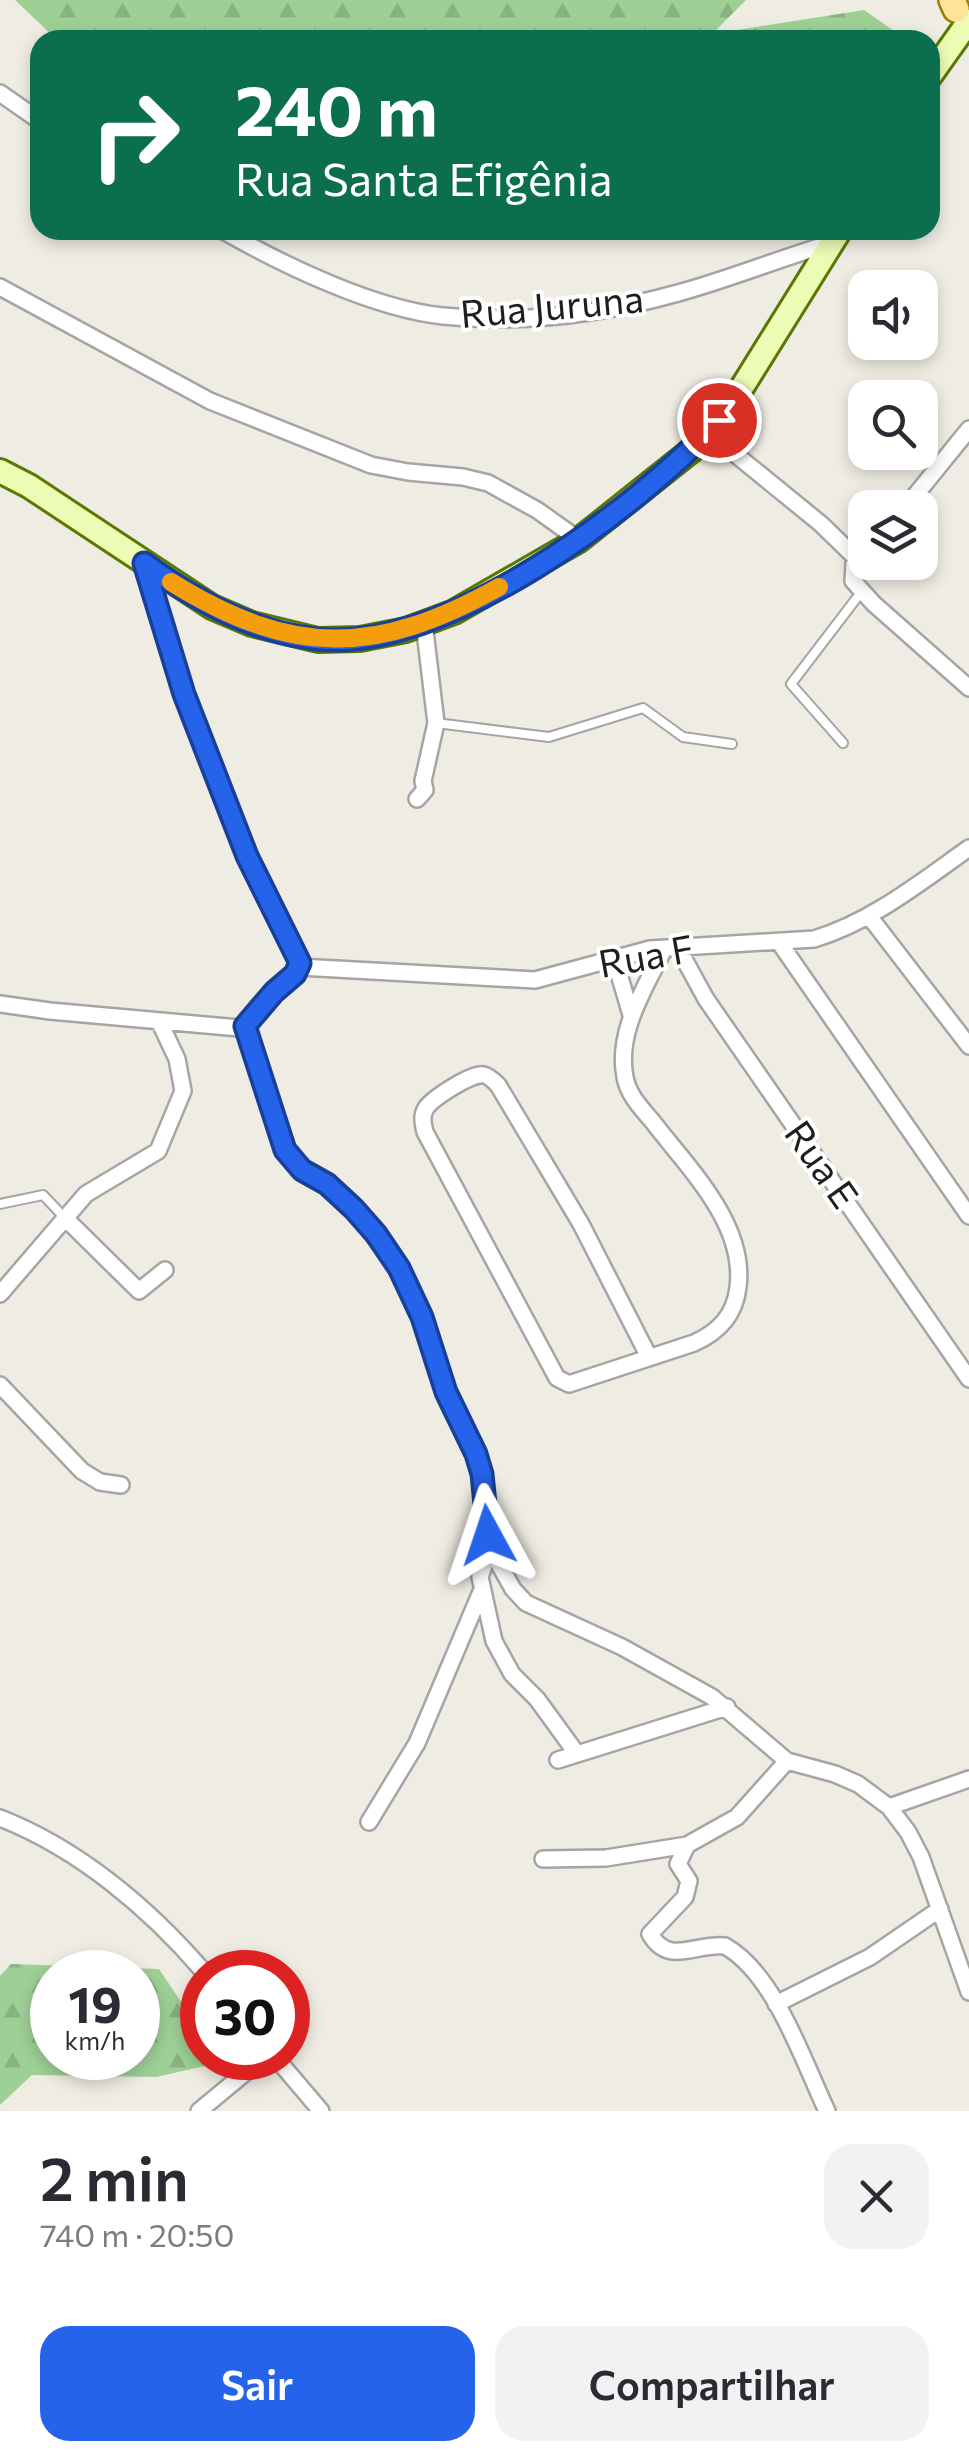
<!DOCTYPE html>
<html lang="pt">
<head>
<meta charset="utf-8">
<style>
	body { margin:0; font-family:Commissioner,sans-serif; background:#f2f2f3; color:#2b2b33; height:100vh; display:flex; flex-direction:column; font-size:38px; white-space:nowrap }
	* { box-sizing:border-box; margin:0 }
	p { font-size:32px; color:#7c7c81 }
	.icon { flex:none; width:55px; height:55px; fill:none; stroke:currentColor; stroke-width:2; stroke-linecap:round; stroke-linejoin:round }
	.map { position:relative; height:2111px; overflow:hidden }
	.panel { display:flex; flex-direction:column; background:#fff; flex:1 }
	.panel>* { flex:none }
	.guide { position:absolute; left:30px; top:30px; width:910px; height:210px; border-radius:30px; box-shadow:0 5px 15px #0003; background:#0b6e4f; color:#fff; overflow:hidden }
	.fabs { position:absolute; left:848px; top:270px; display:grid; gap:20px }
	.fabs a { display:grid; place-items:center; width:90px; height:90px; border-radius:20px; background:#fff; box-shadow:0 5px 15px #0003; font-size:50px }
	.speed { position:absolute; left:30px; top:1950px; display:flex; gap:20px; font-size:50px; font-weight:700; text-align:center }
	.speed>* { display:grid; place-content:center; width:130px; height:130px; border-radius:50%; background:#fff; box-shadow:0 5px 15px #0003; line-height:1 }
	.speed small { font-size:25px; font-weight:400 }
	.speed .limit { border:15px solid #d22; background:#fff; color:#111 }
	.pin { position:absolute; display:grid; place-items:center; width:85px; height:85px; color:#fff; margin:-42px; border:5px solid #fff; border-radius:50%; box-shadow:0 2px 10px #0007 }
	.me { position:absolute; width:110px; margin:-55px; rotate:355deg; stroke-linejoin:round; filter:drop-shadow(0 0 8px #0008) }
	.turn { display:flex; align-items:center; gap:35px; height:210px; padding:0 40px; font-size:45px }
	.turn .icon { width:130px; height:130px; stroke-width:2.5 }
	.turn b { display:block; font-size:70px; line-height:85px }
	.round { display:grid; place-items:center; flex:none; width:105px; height:105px; border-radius:30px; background:#f2f2f3 }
	.headline { display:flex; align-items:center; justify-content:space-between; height:170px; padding:0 40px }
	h1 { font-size:60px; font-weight:600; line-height:75px }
	.primary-button { display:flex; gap:20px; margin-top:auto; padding:20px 40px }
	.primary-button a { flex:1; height:115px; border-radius:30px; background:#2563eb; color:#fff; font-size:40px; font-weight:600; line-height:115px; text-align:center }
	.primary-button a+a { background:#f2f2f3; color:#2b2b33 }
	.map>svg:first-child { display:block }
</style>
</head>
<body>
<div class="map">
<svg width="969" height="2111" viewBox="0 0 969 2111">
	<defs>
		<pattern id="forest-firs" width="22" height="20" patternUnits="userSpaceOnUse" patternTransform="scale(2.5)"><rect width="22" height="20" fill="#9ed096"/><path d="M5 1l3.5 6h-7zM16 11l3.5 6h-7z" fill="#88b281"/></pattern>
	</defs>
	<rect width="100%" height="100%" fill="#efede3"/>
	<path fill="url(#forest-firs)" fill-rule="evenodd" d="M15,0h731l-34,34 152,-24 43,30h-850z
		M11,1964l148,5 43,64v25h18l3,4 -67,15 -124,-2 -32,30v-129zM52,1972h86v86h-86z"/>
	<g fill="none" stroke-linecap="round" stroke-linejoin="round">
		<g stroke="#a5a5a5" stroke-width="12">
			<path id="service" d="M436,723l113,14 94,-29 40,29 49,7
				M843,743l-52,-59 71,-93
				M0,1204l43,-9 21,22"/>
		</g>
		<g stroke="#a5a5a5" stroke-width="20">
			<path id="minor" d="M0,93l40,28
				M222,230c59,34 152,79 221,86 78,8 160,-2 235,-23 52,-14 102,-35 154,-50
				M0,287l210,114 161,64 37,7 55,5 25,6 49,27 42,30
				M708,432l113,92 36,35
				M905,508l64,-79
				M865,551l-11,12 -1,18 21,23 95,84
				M417,799l8,-9 -2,-9 13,-58 -12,-100
				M869,916l100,130
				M779,942l190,274
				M678,948l28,51 263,380
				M614,957l17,58
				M300,967l235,13 115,-31 164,-10c57,-17 107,-57 155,-91
				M0,1004l50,7 189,17c8,-3 53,-51 61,-61v-8c-69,-124 -118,-260 -156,-396
				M245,1026l40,124 17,20 25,15 26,24 46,59 23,49 24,75 30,62 6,20 8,74 23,41 13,14 96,44 90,50 75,64 48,13 23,10 31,23 19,25 13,25 48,135
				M64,1217l75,74 26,-21
				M0,1294l86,-100 72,-43 25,-60 -6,-32 -18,-38
				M649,1357l-68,-133 -83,-139c-4,-4 -9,-9 -14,-10 -11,-3 -51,23 -58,33 -5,8 -3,15 -1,24l132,246 12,6 125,-41c25,-11 41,-28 44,-56 8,-63 -49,-118 -85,-165 -11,-13 -25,-27 -28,-45 -9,-45 20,-89 39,-128
				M0,1385l82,86 18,11 21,3
				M490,1548l-10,29 14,64 18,33 25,25 40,55
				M558,1760l169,-53
				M787,1761l-50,56 -50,28 -9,19 11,17 -4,16 -35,37c19,33 47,8 75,12 50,28 78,115 102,165
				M889,1807l80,-28
				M0,1818c79,31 149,90 204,154
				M369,1822l48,-79 64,-151
				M543,1859l63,-1 81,-13
				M776,2004l94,-47 70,-48
				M276,2058l45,53
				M199,2111l64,-53"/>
		</g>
		<g stroke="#597801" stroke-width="28">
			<path id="secondary" d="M930,76l39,-55
				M0,471l29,15 183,121 40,17 66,16 42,-1 46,-9 48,-18 125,-72 113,-90 44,-53 104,-167"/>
		</g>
		<g stroke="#977d00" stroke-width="30">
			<path id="primary" d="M952,0l4,9"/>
		</g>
		<use href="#service" stroke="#fff" stroke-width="8"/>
		<use href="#minor" stroke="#fff" stroke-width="15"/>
		<use href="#secondary" stroke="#edfcb5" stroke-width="22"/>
		<use href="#primary" stroke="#ffe398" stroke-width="25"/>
	</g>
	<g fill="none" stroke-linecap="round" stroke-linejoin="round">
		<g stroke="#184099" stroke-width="25">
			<path id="route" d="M488,1535l-6,-61 -6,-20 -30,-62 -24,-75 -23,-49 -23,-34 -22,-25 -27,-25 -25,-14 -17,-20 -40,-124 29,-34 21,-18 5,-11 -53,-107 -63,-162 -40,-131c51,37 108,69 172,76 127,15 321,-130 403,-219"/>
		</g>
		<use href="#route" stroke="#2563eb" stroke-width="18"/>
		<path stroke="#f59e0b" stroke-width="18" d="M171,582c121,75 205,74 328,5"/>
	</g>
	<g text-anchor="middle" stroke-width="8" stroke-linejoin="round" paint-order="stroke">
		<g font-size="38" fill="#1e1e1e" stroke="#fff">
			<text transform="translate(552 307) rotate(-5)" y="13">Rua Juruna</text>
			<text transform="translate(646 957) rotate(-10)" y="13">Rua F</text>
			<text transform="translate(821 1165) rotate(55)" y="13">Rua E</text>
		</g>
	</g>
</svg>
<div class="fabs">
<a><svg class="icon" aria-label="sound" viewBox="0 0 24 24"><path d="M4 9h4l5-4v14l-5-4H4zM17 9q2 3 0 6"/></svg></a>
<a><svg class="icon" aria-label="search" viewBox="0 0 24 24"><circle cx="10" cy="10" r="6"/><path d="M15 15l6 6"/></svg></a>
<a><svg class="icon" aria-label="layers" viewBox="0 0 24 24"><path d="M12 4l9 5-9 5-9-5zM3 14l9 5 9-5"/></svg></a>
</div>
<div class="speed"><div>19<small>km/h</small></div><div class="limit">30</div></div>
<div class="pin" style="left:719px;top:420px;background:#d93025"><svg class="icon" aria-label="arrive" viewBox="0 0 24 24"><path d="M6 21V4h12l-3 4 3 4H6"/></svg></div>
<svg class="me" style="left:488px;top:1535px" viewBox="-20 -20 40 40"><path d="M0-17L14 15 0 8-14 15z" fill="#2563eb" stroke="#fff" stroke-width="4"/></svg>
<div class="guide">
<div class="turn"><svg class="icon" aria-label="right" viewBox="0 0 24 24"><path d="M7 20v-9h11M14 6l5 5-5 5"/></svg><div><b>240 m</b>Rua Santa Efigênia</div></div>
</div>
</div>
<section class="panel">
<div class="headline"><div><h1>2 min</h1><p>740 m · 20:50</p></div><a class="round"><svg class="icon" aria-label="close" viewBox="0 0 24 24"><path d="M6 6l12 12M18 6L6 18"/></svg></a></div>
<div class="primary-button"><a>Sair</a><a>Compartilhar</a></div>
</section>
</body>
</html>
